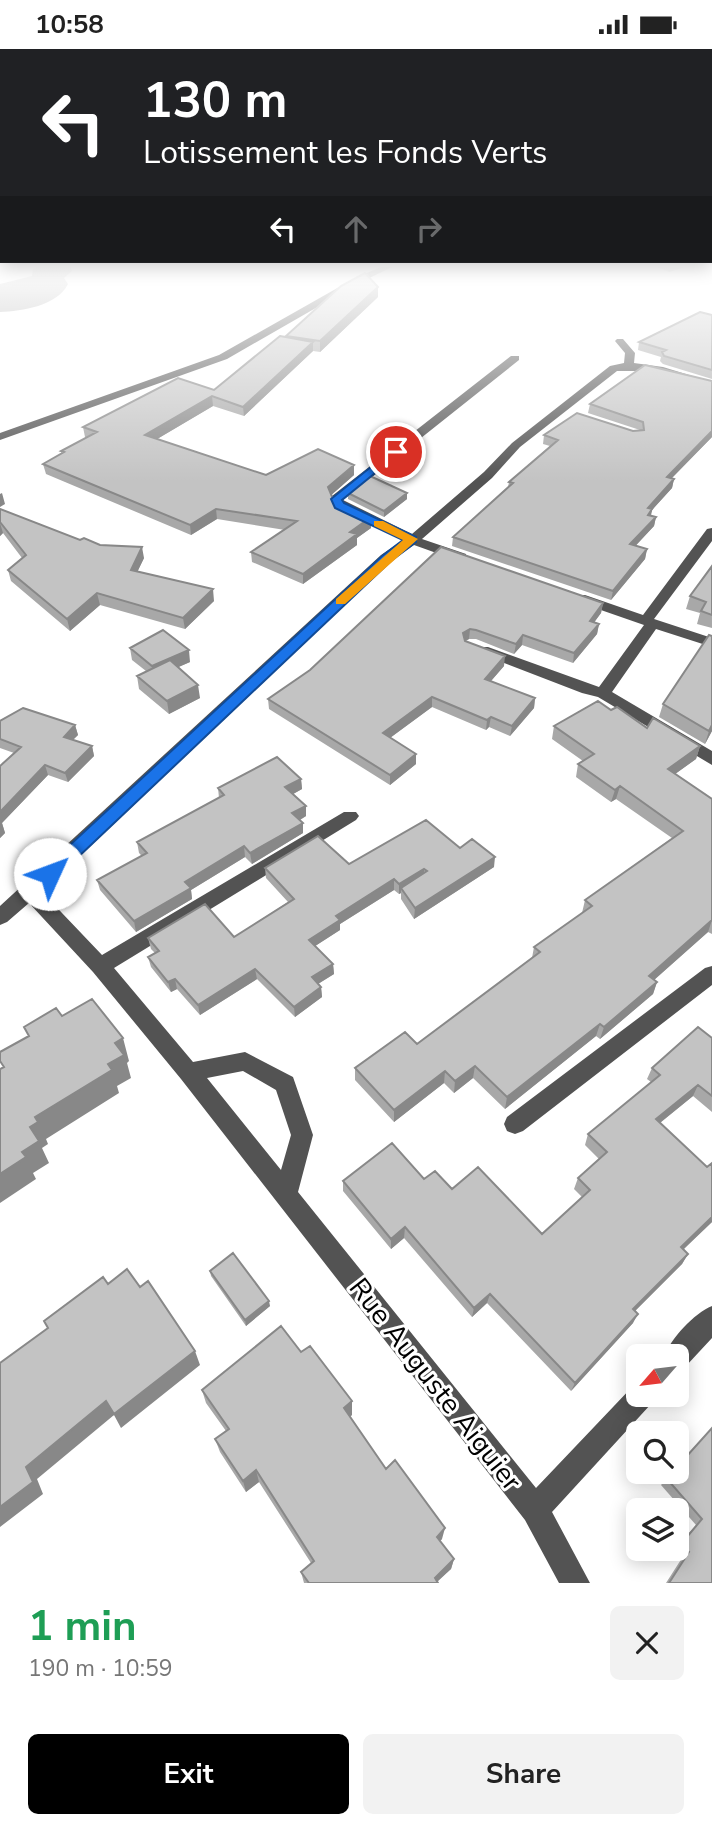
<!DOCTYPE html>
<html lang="en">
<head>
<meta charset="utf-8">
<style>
	body { margin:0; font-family:"Nunito Sans",sans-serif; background:#f2f2f2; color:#222; height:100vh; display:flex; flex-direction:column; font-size:26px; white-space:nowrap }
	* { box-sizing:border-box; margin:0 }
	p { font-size:23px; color:#767676 }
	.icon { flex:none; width:38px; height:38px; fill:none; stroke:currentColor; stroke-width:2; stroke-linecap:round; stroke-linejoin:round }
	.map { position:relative; height:1534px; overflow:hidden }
	.panel { display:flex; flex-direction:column; background:#fff; flex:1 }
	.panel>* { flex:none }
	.top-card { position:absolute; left:0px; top:0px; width:712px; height:214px; box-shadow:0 4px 18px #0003; background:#202124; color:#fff; overflow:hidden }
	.needle { width:46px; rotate:242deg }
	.tools { position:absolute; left:626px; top:1295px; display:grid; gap:14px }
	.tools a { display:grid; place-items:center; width:63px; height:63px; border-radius:10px; background:#fff; box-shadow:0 4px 18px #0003; font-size:35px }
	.pin { position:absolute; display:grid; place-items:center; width:60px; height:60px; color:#fff; margin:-30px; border:4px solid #fff; border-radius:50%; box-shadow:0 2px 7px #0007 }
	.me { position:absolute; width:77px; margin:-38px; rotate:47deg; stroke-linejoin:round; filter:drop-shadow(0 0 5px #0008) }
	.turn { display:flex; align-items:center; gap:24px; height:147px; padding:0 28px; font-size:32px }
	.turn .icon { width:91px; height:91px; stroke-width:2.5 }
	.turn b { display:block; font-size:49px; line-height:60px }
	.lanes { display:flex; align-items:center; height:66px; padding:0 28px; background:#0003; justify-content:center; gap:35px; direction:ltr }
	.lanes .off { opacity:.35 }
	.round { display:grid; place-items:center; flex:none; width:74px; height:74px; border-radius:10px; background:#f2f2f2 }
	.overview { display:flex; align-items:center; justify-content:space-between; height:119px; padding:0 28px }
	h1 { font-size:42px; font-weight:700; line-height:52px; color:#1e9e55 }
	.primary-button { display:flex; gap:14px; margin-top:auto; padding:14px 28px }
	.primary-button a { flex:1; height:80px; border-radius:10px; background:#000; color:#fff; font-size:28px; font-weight:700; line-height:80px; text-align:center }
	.primary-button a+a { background:#f2f2f2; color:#222 }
	.status { display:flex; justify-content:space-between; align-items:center; height:49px; padding:0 35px; background:#fff; direction:ltr }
	.status svg { height:19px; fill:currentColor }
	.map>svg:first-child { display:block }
</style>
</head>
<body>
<div class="status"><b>10:58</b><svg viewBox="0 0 49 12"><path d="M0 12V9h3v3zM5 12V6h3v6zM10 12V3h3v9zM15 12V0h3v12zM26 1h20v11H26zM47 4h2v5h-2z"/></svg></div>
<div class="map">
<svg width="712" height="1534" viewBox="0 0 712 1534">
	<rect width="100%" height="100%" fill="#fff"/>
	<path fill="#a1a1a1" d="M37,218h34l1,4 -8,7 4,6c-11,22 -46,27 -68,28v-28l32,-8 1,-7z"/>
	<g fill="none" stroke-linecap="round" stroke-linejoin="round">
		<path fill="#535353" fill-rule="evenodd" d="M381,218h11l-31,15 -134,77 -227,81v-7l219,-78 136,-77z
			M617,290h6l12,14 -1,10 29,4 49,15v6l-61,-17h-34l-97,76 -28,31 -70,61 44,15v6h-10l-42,-15 -23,16 -349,331 60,63 242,-143h12l3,4 -3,4 -242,148 79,94 52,-10 48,25 20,58 -15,57 238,296 97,-102 6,-3v12h16l-4,9 -99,108 38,71h-31l-34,-63 -344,-441 -88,-107 -64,-69 -22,19 -7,3v-19l381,-351 22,-15 -68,-32 -5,-9 2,-3 179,-140h8v4l-176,140 69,34 72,-62 28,-29 98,-77 14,-3 1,-10 -10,-12zM243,1022l33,19 15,45 -10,35 -74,-92z
			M712,479v13l-58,78 58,19v9l-56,-18 -44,63 100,59v14l-114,-68 -16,-4 -104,-40 -2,-3 2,-3h10l111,40 45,-62 -69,-24v-6h10l58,20 64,-86z
			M712,917v19l-189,146 -8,3 -8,-3 -3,-7 3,-7 198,-149z
			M712,1257v32l-26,28 -9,4v-14h-13c7,-17 30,-43 48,-50z"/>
	</g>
	<path fill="#a8a8a8" d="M657,218h27l-15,5z
		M378,248l-58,55 -7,-1 -69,65 -31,-10 -56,33 109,36 88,-10v10l-23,20 2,4 38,29 -14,10v7l-54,39 -51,-22 -1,-10 34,-22 -68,-11 -26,16 -145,-61 -3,-10 18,-10v-3l26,-13 -2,-1 -2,-10 131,-37 72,-53v-1z
		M712,266v64l-49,-15 -3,-3 1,-4 -23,-7 1,-8z
		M712,332v56l-40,41 2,1 -2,9 -20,22 -1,6 5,1 -2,9 -19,20 12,3 -2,10 -34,41 -159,-54 1,-9 55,-50 1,-5 41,-36 -7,-2 1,-9 96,-5 -52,-17 2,-9z
		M348,444h59v6l-23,18 -36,-18z
		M0,460l80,31 20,5 44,13 -7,14 77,29 -29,28 -85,-24 -30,26 -59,-50 -3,-11 14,-12 -19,-25 -3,3z
		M441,498l162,56 -2,10 -7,9 5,2 -2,10 -24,29 -51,-18 -8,9 -38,-15h-7l-4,2 39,25 -13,15 44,17 -1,10 -24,28 -21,-9 -3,3 -54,-23 -42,31 26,16v10l-26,21 -121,-76 -1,-10 42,-29z
		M712,517v62l-15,-4 3,-11 -14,-4 4,-13z
		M712,587v95l-7,13 -46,-27 4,-13z
		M130,599l60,14 -12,5 22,31 -31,16 -30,-25 -2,-13 9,-5 -14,-11z
		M611,661l36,18 53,18 -4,13 -21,15 37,25v135l-4,-2 -54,48 3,2 -4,12 -53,45 -4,-3 -91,73 -32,-31 -19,15 -10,-10 -50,39 -39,-42v-12l62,-24 115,-86 2,-11 48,-34 3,-13 87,-62 -56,-39 -5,3 -35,-25 2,-13 5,-3 -31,-22 2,-13z
		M0,672l75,4 3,10 -5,5 19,6 2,10 -26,26 -20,-7 -46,48 3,10 -5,5v-72l14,-13 -14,-5z
		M301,730l1,10 -9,5 13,22 -6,4 3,3v10l-51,31 -7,-7 -54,33 1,9 -56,33 -36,-42 -3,-10 45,-24 -3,-3 -2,-11 82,-44 -1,-10z
		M460,799l34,19 -80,52 -13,-20v-6l-2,1 -5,-4 -54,34v6l-25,16 18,18 1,10 -16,10 3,3 1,10 -27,20 -38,-38 -57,36 -23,-26 -6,3 -20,-25 -3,-10 7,-4 -4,-4 -3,-11 86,-1 54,-35 -22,-24 -1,-10 84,-4z
		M712,989v74l-19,-16 -33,27 47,44 5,-4v59l-29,28 5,4 -6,10 -47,47 -2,12 -62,68 -84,-88 -15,14 -68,-79 -13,11 -48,-58v-10l81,-2 28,10 90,45 40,-37 -8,-8 4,-11 21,-19 -14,-14 3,-11 63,-52 -4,-3 5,-11z
		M210,1222l60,35 -24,20 -35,-50z
		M202,1341l150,25 -2,1 36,53 56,70 -2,2 14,18 -3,10 -14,12 1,2h-134l-3,-11 10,-9 -52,-81 -13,10 -26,-40 -5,-13 11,-8 -20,-28z
		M712,1379v155h-46l16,-25 -7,-8 2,-1v-2l19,-22 -35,-40z"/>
	<path fill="#888" d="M670,218h14l-15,5z
		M378,238v10l-58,55v-11z
		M313,293v9l-69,65 -1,-9z
		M212,347l1,10 -66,39 -2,-10z
		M712,382v6l-48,49 3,-9z
		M354,416v10l-26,23v-11z
		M674,430l-2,9 -20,22 -2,8 -4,6 2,-16z
		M2,444l3,11 -5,3v-13z
		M407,444v6l-23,18v-6z
		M216,460l1,10 -26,16 -1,-10z
		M371,468v11l-14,10v7l-54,39v-10l47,-42z
		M656,468l-2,9 -26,28 2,-10z
		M0,474l3,10 -3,3z
		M142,498l2,11 -11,23 -2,-11z
		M647,500l-2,10 -34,41 2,-9z
		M213,540l1,12 -29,28 -2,-11z
		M97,544l3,12 -30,26 -3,-12z
		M603,554l-2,10 -13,18 2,-10z
		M599,575l-2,10 -24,29 1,-10z
		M470,580l-1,10 -7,4 1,-10z
		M523,586l-1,10 -8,9 2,-10z
		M189,601l1,12 -36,16 -2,-12z
		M505,607l-1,10 -20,23 1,-10z
		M198,636l2,13 -31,16 -2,-13z
		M432,648v10l-49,36v-10z
		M535,649l-1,10 -24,28 2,-10z
		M491,668l-2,10 -3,3 1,-10z
		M75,676l3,10 -12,11 -2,-9z
		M712,676v6l-7,13 4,-13z
		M92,697l2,10 -26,26 -3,-9z
		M700,697l-4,13 -32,23 4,-13z
		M416,705v10l-26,21v-10z
		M45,716l3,10 -48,50v-13z
		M301,730l1,10 -16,9 -1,-11z
		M620,737l-4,13 -5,3 4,-12z
		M306,757v10l-13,8 -1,-11z
		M2,774l3,10 -5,5v-13z
		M303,774v10l-51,31 -2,-11z
		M244,797l1,11 -54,33 1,9 -56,33 -2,-11 51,-39z
		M495,808l-1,10 -80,52 1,-11z
		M424,820v10l-23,9v5l-2,1v-10z
		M394,830v11l-54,34v6l-31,20v-10l27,-24z
		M712,871l-4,12 -63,56 4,-12z
		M333,915l1,10 -21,13 -1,-10z
		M255,920l2,10 -57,36 -2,-10z
		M175,930l2,10 -6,3 -3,-10z
		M657,933l-4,12 -53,45 4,-12z
		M321,938l1,10 -27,20 -1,-10z
		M600,975l-4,12 -91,73 2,-12z
		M123,989l6,23 -2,2 4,15 -14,8 2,7 -73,46 2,5 -6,4 7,15 -16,10 3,6 -36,24v-29l22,-22 8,-25 5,-10 73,-53 7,-21z
		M475,1017l-2,12 -19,15 1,-12z
		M445,1022l-1,12 -50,39v-12z
		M698,1036l-5,11 -42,34 5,-11z
		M712,1168v5l-37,35 6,-10z
		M405,1178l-1,11 -13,11v-10z
		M688,1205l-6,10 -54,54 5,-9z
		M490,1245l-3,9 -15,14 2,-9z
		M269,1252l1,5 -24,20 -1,-6z
		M638,1265l-5,9 -62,68 4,-8z
		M195,1302l5,14 -79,63 -7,-13 -77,64 6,15 -43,33v-20l26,-40 80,-66z
		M352,1352v14l-7,6 -1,-13z
		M256,1421l3,12 -13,10 -3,-11z
		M445,1479l-3,11 -8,8 3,-10z
		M454,1510l-3,10 -15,14 -1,-5z"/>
	<path fill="#c3c3c3" stroke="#888" stroke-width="2" d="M365,224l13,14 -58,54 -34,-5 55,-50z
		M700,263l12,3v55l-48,-14 -2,-4 4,-2 -27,-8z
		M280,287l33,6 -70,65 -31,-11 -67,39 121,40 52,-26 36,16 -26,22 5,12 38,18 -21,15 7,2 -54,40 -52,-22 46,-31 -81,-12 -26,16 -147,-61 21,-12 -3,-1 36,-19 -14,-5 95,-49 36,12z
		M645,316l67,16v50l-45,46 7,2 -26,29 4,1 -4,6 8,2 -26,27 17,5 -34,42 -160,-54 60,-54 -4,-1 49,-42 -14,-5 33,-22 56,18 11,-1 -1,-8 -53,-18z
		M370,427l37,17 -23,18 -36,-18z
		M0,460l80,31 4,-2 16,7 42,2 -11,23 82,19 -30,29 -86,-25 -30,26 -59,-49 18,-15 -26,-33z
		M441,498l162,56 -13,18 9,3 -25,29 -51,-18 -7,9 -40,-14 -6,-1 -7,4 2,8 40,15 -20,23 50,19 -23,28 -21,-9 -4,3 -55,-23 -49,36 33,21 -26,21 -122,-76 42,-29z
		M712,517v49l-11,-4 5,-9 -16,-6z
		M163,581l26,20 -37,16 -22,-18z
		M709,586l3,1v89l-3,6 -46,-27z
		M170,611l28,25 -31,16 -30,-25z
		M598,652l13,9 6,-3 30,21 6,-10 47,28 -32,23 44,30v121l-63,56 8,6 -53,45 -4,-3 -93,73 -32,-31 -20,15 -10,-10 -51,39 -39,-42 50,-36 12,12 123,-92 -6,-5 58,-41 -7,-6 98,-69 -63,-45 -5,4 -37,-26 16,-10 -40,-28z
		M23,659l52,17 -11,12 28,9 -27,27 -20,-8 -45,47v-46l21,-19 -21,-8v-18z
		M277,708l24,22 -16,8 21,19 -14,7 11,10 -53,30 -6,-7 -59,36 6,6 -57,33 -37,-41 50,-27 -10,-11 87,-47 -6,-7z
		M426,771l34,28 12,-9 23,18 -80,51 -14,-20 26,-17 -3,-2 -25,15 -5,-5 -58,37 4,4 -31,20 24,24 -21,13 9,10 -27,20 -39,-38 -57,36 -23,-26 -7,3 -20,-25 11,-6 -11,-13 57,-34 29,33 60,-38 -29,-31 53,-32 31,28z
		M92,950l31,39 -8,5 9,12 -16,9 4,6 -77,47 3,5 -8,5 9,14 -17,11 4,5 -26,17v-105l4,-2 -4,-6v-9l29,-16 -5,-9 32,-19 6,8z
		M698,978l14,11v58l-14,-11 -42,34 51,48 5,-4v54l-31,30 7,7 -55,55 5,5 -63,69 -85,-89 -16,14 -69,-81 -14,12 -48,-58 49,-38 32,36 11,-8 17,18 26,-22 64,67 48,-44 -12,-12 29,-26 -19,-18 72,-59 -8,-7z
		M233,1204l36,48 -24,19 -35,-49z
		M127,1220l13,18 8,-6 47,70 -81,63 -8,-13 -80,66 7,15 -33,25v-144l48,-35 -4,-7 59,-44 5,7z
		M281,1277l20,26 9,-6 42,55 -8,7 42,61 9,-9 50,68 -8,9 17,22 -19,19 3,5h-129l-8,-11 13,-11 -58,-91 -13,11 -28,-42 14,-10 -27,-39z
		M712,1379v155h-43l20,-31 -8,-8 21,-25 -35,-40 6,-7h4v-5z"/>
	<linearGradient id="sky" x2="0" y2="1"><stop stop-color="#8baccc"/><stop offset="0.5" stop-color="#fff"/><stop offset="1" stop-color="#fff" stop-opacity="0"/></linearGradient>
	<rect width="712" height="433" fill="url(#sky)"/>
	<path fill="#1a73e8" stroke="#114b97" stroke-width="2" d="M392,401l9,2 -59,48 2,3 72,34v5l-25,19 -335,317h-12l-2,-4 2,-5 338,-313 21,-16 -68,-32 -4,-9z"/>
	<path fill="#f59e0b" d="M374,472h9l35,18 -73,65h-9v-5l67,-59 -29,-14z"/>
	<g text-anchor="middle" stroke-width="6" stroke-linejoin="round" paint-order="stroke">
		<g font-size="28" fill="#000" stroke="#fff">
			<text transform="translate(436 1335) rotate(52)" y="10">Rue Auguste Aiguier</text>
		</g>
	</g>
</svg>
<div class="tools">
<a><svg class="needle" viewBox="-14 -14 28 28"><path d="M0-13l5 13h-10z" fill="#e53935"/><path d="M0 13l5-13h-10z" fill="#767676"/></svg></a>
<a><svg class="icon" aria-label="search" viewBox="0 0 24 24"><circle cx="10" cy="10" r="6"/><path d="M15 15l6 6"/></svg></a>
<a><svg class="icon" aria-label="layers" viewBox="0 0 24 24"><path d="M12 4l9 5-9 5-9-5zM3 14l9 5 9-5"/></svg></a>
</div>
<div class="pin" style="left:396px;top:403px;background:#d93025"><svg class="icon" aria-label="arrive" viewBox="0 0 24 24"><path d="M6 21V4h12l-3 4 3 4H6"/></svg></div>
<svg class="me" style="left:50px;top:825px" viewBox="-20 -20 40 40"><circle r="19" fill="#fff"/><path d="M0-13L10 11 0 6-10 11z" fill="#1a73e8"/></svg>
<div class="top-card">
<div class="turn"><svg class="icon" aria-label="left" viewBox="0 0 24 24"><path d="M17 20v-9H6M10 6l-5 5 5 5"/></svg><div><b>130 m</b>Lotissement les Fonds Verts</div></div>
<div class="lanes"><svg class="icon" aria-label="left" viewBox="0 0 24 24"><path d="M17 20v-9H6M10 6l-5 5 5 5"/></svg><svg class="icon off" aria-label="ahead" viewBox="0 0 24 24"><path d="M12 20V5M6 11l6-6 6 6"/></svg><svg class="icon off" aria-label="right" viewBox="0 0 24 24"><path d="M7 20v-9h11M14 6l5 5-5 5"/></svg></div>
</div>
</div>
<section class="panel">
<div class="overview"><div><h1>1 min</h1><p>190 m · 10:59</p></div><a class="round"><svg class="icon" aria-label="close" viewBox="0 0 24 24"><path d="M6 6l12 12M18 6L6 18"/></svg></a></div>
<div class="primary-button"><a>Exit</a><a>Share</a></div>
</section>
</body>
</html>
